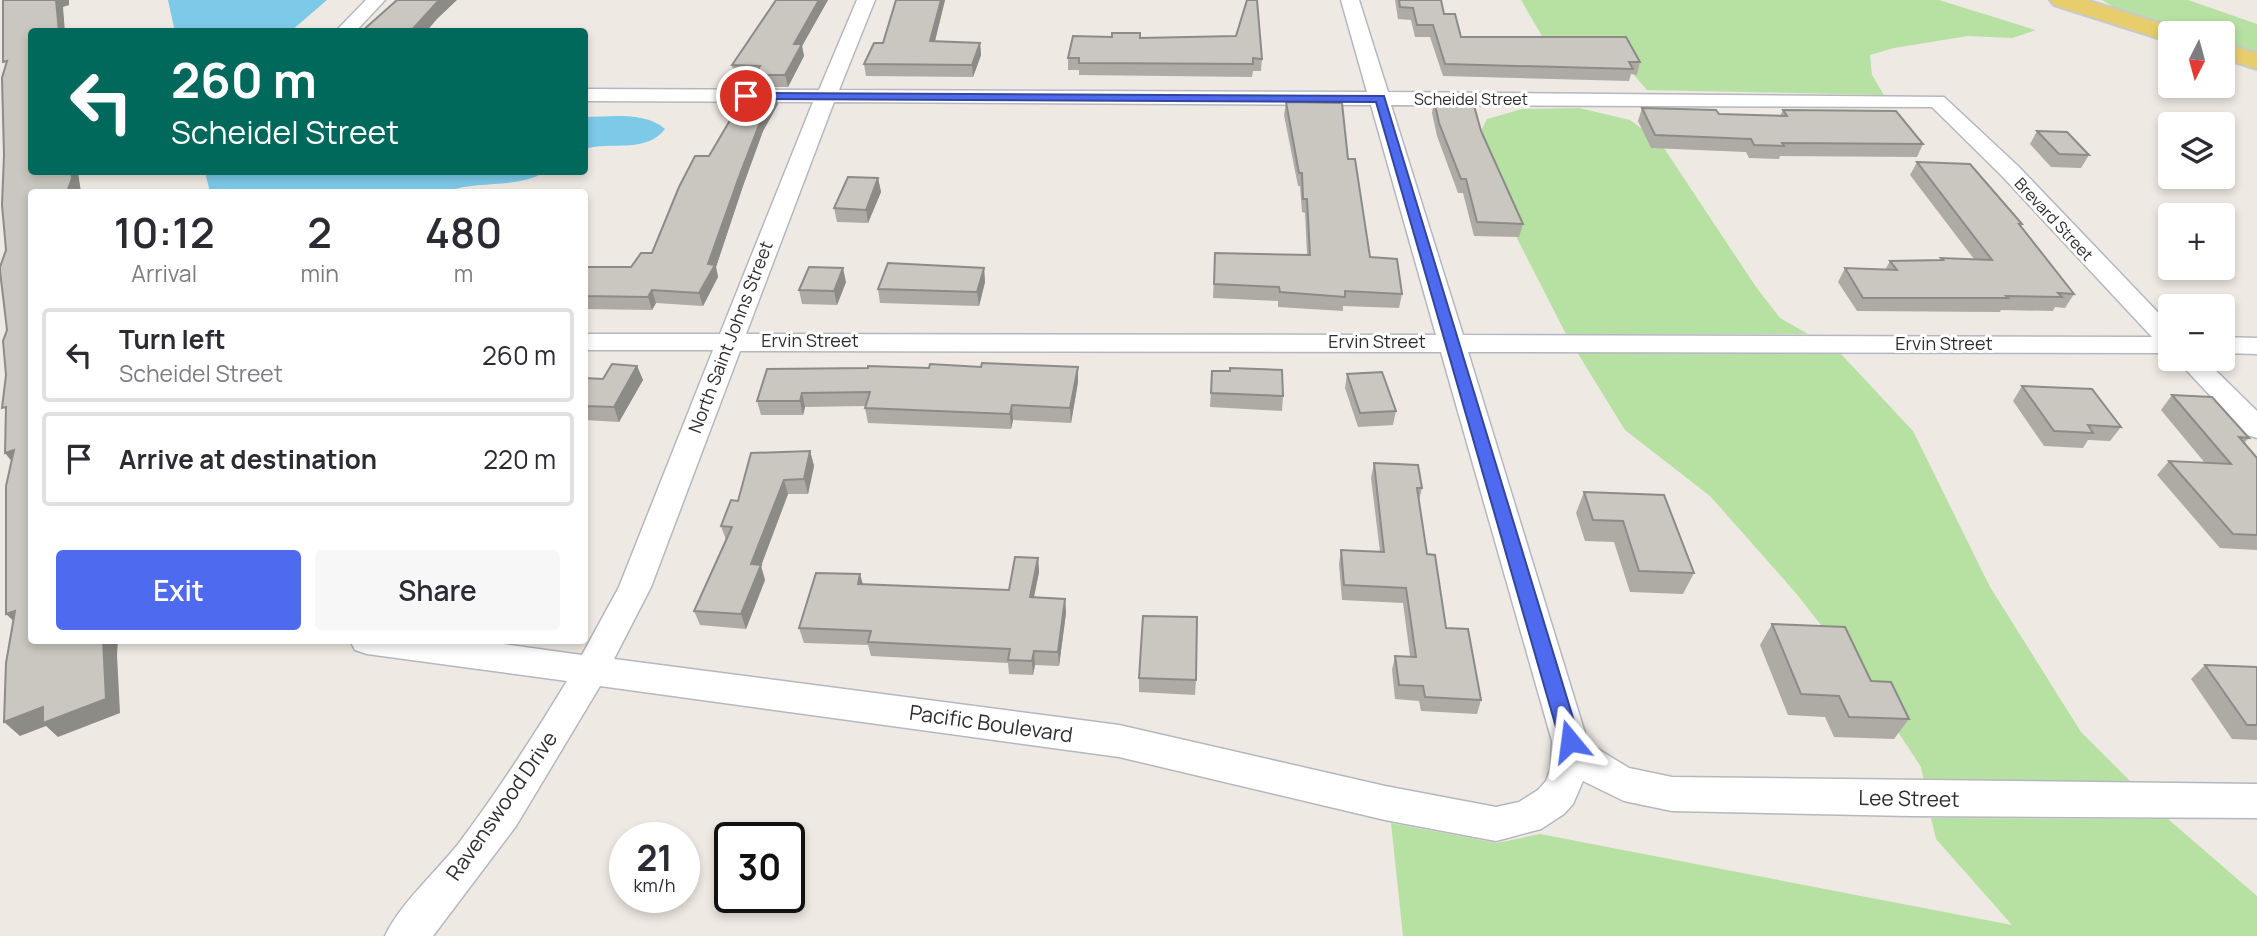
<!DOCTYPE html>
<html lang="en">
<head>
<meta charset="utf-8">
<style>
	body { margin:0; font-family:Manrope,sans-serif; background:#f7f7f7; color:#2b2b33; height:100vh; display:flex; flex-direction:column; font-size:26px; white-space:nowrap }
	* { box-sizing:border-box; margin:0 }
	p { font-size:23px; color:#7c7c81 }
	.icon { flex:none; width:38px; height:38px; fill:none; stroke:currentColor; stroke-width:2; stroke-linecap:round; stroke-linejoin:round }
	.map { position:relative; flex:1; overflow:hidden }
	.panel { position:absolute; left:28px; top:189px; width:560px; height:455px; display:flex; flex-direction:column; background:#fff; border-radius:7px; box-shadow:0 4px 10px #0003 }
	.panel>* { flex:none }
	.guide { position:absolute; left:28px; top:28px; width:560px; height:147px; border-radius:7px; box-shadow:0 4px 10px #0003; background:#00695c; color:#fff; overflow:hidden }
	.needle { width:46px; rotate:186deg }
	.controls { position:absolute; left:2158px; top:21px; display:grid; gap:14px }
	.controls a { display:grid; place-items:center; width:77px; height:77px; border-radius:7px; background:#fff; box-shadow:0 4px 10px #0003; font-size:35px }
	.speed { position:absolute; left:609px; top:822px; display:flex; gap:14px; font-size:35px; font-weight:700; text-align:center }
	.speed>* { display:grid; place-content:center; width:91px; height:91px; border-radius:50%; background:#fff; box-shadow:0 4px 10px #0003; line-height:1 }
	.speed small { font-size:18px; font-weight:400 }
	.speed .limit { border:4px solid #111; border-radius:10px; background:#fff; color:#111 }
	.pin { position:absolute; display:grid; place-items:center; width:60px; height:60px; color:#fff; margin:-30px; border:4px solid #fff; border-radius:50%; box-shadow:0 2px 7px #0007 }
	.me { position:absolute; width:77px; margin:-38px; rotate:344deg; stroke-linejoin:round; filter:drop-shadow(0 0 5px #0008) }
	.turn { display:flex; align-items:center; gap:24px; height:147px; padding:0 28px; font-size:32px }
	.turn .icon { width:91px; height:91px; stroke-width:2.5 }
	.turn b { display:block; font-size:49px; line-height:60px }
	.eta { display:flex; justify-content:space-evenly; align-items:center; height:119px; text-align:center }
	.eta b { font-size:42px; font-weight:600; line-height:49px }
	.button { display:flex; gap:14px; margin-top:auto; padding:14px 28px }
	.button a { flex:1; height:80px; border-radius:7px; background:#4e6bef; color:#fff; font-size:28px; font-weight:600; line-height:80px; text-align:center }
	.button a+a { background:#f7f7f7; color:#2b2b33 }
	ul { padding:0; list-style:none }
	li { display:flex; align-items:center; gap:21px; height:94px; margin:0 14px 10px; padding:0 14px; border:4px solid #e1e1e2; border-radius:7px }
	li div { flex:1 }
	li b { display:block; font-size:26px }
	li em { font-style:normal }
	.map>svg:first-child { display:block }
</style>
</head>
<body>
<div class="map">
<svg width="2257" height="936" viewBox="0 0 2257 936">
	<rect width="100%" height="100%" fill="#eee9e2"/>
	<path fill="#b7e0a3" d="M1521,0h418l97,30 -24,8 -44,-2 -74,12 -24,7 2,20 12,20 -237,-5 -41,-47 6,-7h-70z
		M2102,0h86l69,24v33l-34,-10 -1,-14c-48,0 -79,-6 -120,-33z
		M1579,108l51,12 30,22 96,145 24,31 28,16h-242l-64,-125 -24,-72 9,-18 35,-10z
		M1577,352l263,1 73,78 77,156 91,145 50,50 -207,-1 -3,-14 -57,-87 -69,-88 -85,-96 -85,-66z
		M1931,818l237,1 89,77v40h-854l-12,-113 106,20 43,-9 472,91 -76,-86z"/>
	<path fill="#7dcae8" d="M168,0h159l-36,31 -116,1z
		M585,117c24,0 60,-6 80,12 -19,25 -55,12 -80,20z
		M205,172h340c-31,18 -67,7 -100,20h-235z"/>
	<g fill="none" stroke-linecap="round" stroke-linejoin="round">
		<g stroke="#b5b7c0" stroke-width="3">
			<path id="minor" d="M366,0h19l-30,32h-20z
				M857,0h18l-36,90 528,2 -26,-92h18l29,92 556,5 74,69 152,159v28l-702,-1 120,391 41,25 43,9 585,7v34l-346,-2 -239,-5 -48,-10 -41,-20 -10,23 -9,10 -23,15 -45,12 -111,-21 -266,-63 -519,-71 -84,140 -83,110h-48c14,-31 52,-65 74,-93 39,-52 74,-106 108,-162l-200,-27 -12,-4 -5,-10h124l108,15 37,-68 94,-237h-129v-16h136l93,-232 -229,-1v-12l235,1zM834,102l537,3 65,230 -690,-1zM1391,105l541,2 70,69 150,161 -689,-2zM740,351l701,1 111,389 -1,27 -5,13 -8,9 -19,12 -23,5 -111,-21 -266,-61 -505,-66 37,-72z
				M2222,337l35,1v16l-35,-1z
				M2176,359h28l53,52v27l-10,-3z"/>
		</g>
		<g stroke="#c9c9c9" stroke-width="4">
			<path id="major" d="M2050,0h36l93,29 3,4h-12v8l-9,-2 -107,-34z
				M2222,43l35,10v16l-35,-11z"/>
		</g>
		<use href="#minor" fill="#fff" fill-rule="evenodd"/>
		<use href="#major" fill="#e8cd6c" fill-rule="evenodd"/>
	</g>
	<path fill="#aeaba5" d="M776,0h52l-26,46 2,10 -16,31h-30l-2,-9 -21,-1 -3,-12z
		M896,0h49l-10,41 45,2 1,12 -8,22 -107,-1 -2,-12 19,-21z
		M1395,0h46l3,14 17,23 179,25 -3,13 -6,-1 -2,7 -186,-5 -13,-39h-15l-4,-17 -13,-1z
		M1112,37l28,1 122,21 -1,12h-8l-1,6 -173,-2v-5h-11v-12z
		M1434,100l47,31 42,93 -4,13 -45,-1 -11,-43h-5l-21,-57 -5,-23z
		M1286,102l62,57 22,98 32,37 -3,14 -56,-2v5l-65,-4v-6l-65,-3 2,-45 92,2 -2,-42 -3,-1 -2,-26h-2l-14,-71z
		M778,104l-15,27 -20,55 -27,81 2,10 -15,29 -47,-3 -4,7 -68,-1v-42h47l21,-14 57,-97z
		M1642,108l77,6 61,2 3,-6 140,34 -6,13 -137,-1 -1,3 -30,-1 -3,-6 -95,-4 -13,-27z
		M2037,131l52,24 -8,13 -30,-1 -21,-23z
		M1917,162l105,62 -1,3 53,67 -9,14 -10,-1 -2,4 -52,-1 -1,2 -143,-1 -19,-29 7,-14 40,2 5,-9 50,-1 1,-2 33,1 -64,-84z
		M878,178l3,14 -13,31 -31,-1 -3,-14z
		M984,268l1,14 -6,24 -99,-3 -2,-14z
		M846,282l-9,23 -35,-1 -3,-14z
		M637,366l6,14 -24,42 -35,-2v-42l19,1z
		M767,369l311,13 -7,41 -58,-3 -2,9 -143,-6 -3,-15v-2l-60,1 -2,8h-42l-4,-14z
		M1212,371l71,25 -1,15 -72,-4z
		M1347,374l49,37 -3,14 -35,2 -13,-39z
		M2022,386l99,41 -11,14 -22,-1 -5,8 -39,-2 -31,-45z
		M2172,395l77,43 -5,5 13,15v92l-37,-2 -63,-73 12,-14 36,2 -44,-53z
		M810,451l4,15 -6,28h-20l-27,72 4,14 -19,49 -46,-4 -6,-14 32,-71 -5,-14 17,-25z
		M1374,463l48,25 -3,13 8,53 19,74 35,72 -4,14 -56,-3 -2,-10 -24,-2 -3,-29 3,-14h15l-7,-53 -61,-3 -3,-36 2,-14 39,2 -9,-74z
		M1584,492l110,81 -11,21 -53,-2 -16,-50 -29,-1 -9,-28z
		M1038,558l1,14 -5,25 31,2 1,14 -7,53 -24,-1 -2,10 -24,-1 -1,-11 -137,-7 -3,-11 -64,-2 -5,-15 64,-44 146,6z
		M1772,624l99,57 38,38 -15,20 -60,-2 -9,-20 -37,-2 -28,-70z
		M2205,665l52,2v73l-25,-1 -41,-60z
		M1139,678l57,2 -1,15 -56,-3z"/>
	<path fill="#8d8b86" d="M56,0h13v5l-6,2 2,25h-6z
		M439,0h18l-20,19 -11,13h-16z
		M819,0h9l-26,46 2,10 -16,31 -3,-12 9,-31z
		M941,0h4l-13,53 -2,-12z
		M980,43l1,12 -8,22 -1,-12z
		M776,93l2,11 -15,27 -20,55 -27,81 2,10 -15,29 -4,-13 9,-29 32,-90 21,-54z
		M71,172h7l3,20h-14z
		M878,178l3,14 -13,31 -2,-13z
		M843,268l3,14 -9,23 -3,-14z
		M984,268l1,14 -6,24 -2,-14z
		M652,290l4,13 -4,7 -4,-13z
		M637,366l6,14 -24,42 -5,-15z
		M1078,367v15l-7,41 -1,-15z
		M802,393l3,14 -2,8 -3,-14z
		M1012,405l1,15 -2,9 -1,-15z
		M14,450l3,18 -12,-15z
		M810,451l4,15 -6,28 -4,-15z
		M784,480l4,14 -27,72 4,14 -19,49 -5,-15 10,-50z
		M1038,558l1,14 -8,39 -1,-14z
		M860,574l4,14 -6,-4z
		M1065,599l1,14 -7,53 -1,-14z
		M15,611l6,17 -15,-14z
		M103,640h15l-1,15 3,58 -62,24 -12,-11 -26,10 -16,-14z
		M1034,651l1,14 -2,10 -1,-14z"/>
	<path fill="#cac7c0" stroke="#8d8b86" stroke-width="2" d="M3,0h53l3,32h-27v140h39l1,6 -5,14h-35v448h71l3,59 -63,24v-16l-39,15 2,-59 9,-52 -9,3v-128l8,-36 -9,3 1,-46 -4,1 4,-33 -3,-34 4,-11 -7,-59v-4l6,-17 -4,-45 2,-50 -2,-77 5,-17 -4,1z
		M397,0h42l-29,32h-49z
		M776,0h43l-25,44h8l-17,31h-30l5,-9 -28,-1z
		M896,0h45l-11,41 50,2 -8,22 -108,-1 10,-21h9z
		M1247,0h10l5,59 -9,-1v6l-174,-1v-5h-11l5,-22 39,1v-4h28v5l96,-2z
		M1399,0h42l3,14h11l6,23h165l14,25h-11l4,7 -188,-5 -12,-39h-16l-4,-17 -13,-1z
		M746,93h30l-15,27 -21,54 -32,90 7,1 -16,28 -47,-3 -4,7 -64,-1v-29h47l10,-14h11l27,-66 16,-31h14z
		M1434,100l39,2 8,29 42,93 -46,-2 -11,-43h-5l-22,-56z
		M1286,102l56,1 6,56h7l15,98 27,2 5,35 -57,-3v6l-65,-5 -1,-5 -65,-3 1,-31 95,2 -3,-56h-4l-1,-26h-3z
		M1642,108l74,2 3,4 68,2 -4,-6 113,1 27,33 -141,-1 2,3 -30,-1 -3,-6 -96,-4z
		M2037,131l30,1 22,23 -30,-1z
		M1917,162l53,2 52,60h-3l55,70 -16,-1 4,4 -56,-1 2,2h-145l-18,-30 52,2 -7,-9 53,-1 -2,-2 51,2z
		M848,177l30,1 -12,32 -32,-2z
		M888,263l96,5 -7,24 -99,-3z
		M809,267l34,1 -9,23 -35,-1z
		M982,363l96,4 -8,41 -58,-3 -2,9 -145,-6 5,-16 -68,1 -2,8h-43l10,-32 101,-1v-2l61,2 1,-4 51,3z
		M612,364l25,2 -23,41 -30,-1v-28l19,1z
		M1230,368l52,2 1,26 -72,-3 1,-22h18z
		M1382,372l14,39 -36,2 -13,-39z
		M2022,386l70,3 29,38 -33,-2 5,8 -39,-2z
		M2172,395l40,2 37,41 -10,-1 18,21v77l-24,-1 -64,-73 62,3z
		M810,451l-6,28 -20,1 -33,84 10,1 -20,49 -47,-3 38,-84 -11,-1 10,-26 7,1 13,-48z
		M1374,463l44,2 4,23h-5l10,66 8,1 11,73 22,1 13,71 -56,-3 -2,-11 -24,-1 -4,-29 21,1 -10,-69 -62,-3 -3,-35 43,2z
		M1584,492l80,3 30,78 -55,-2 -16,-50 -30,-1z
		M1015,557l23,1 -8,39 35,2 -7,53 -24,-1 -2,10 -24,-1 2,-11 -142,-7 3,-11 -72,-3 17,-55 44,1 -2,10 151,6z
		M1143,616l54,1 -1,63 -57,-2z
		M1772,624l73,3 26,54 20,1 18,37 -60,-2 -10,-21 -38,-2z
		M2205,665l52,2v58h-10z"/>
	<path fill="#4e6bef" stroke="#33469b" stroke-width="2" d="M742,93l642,3 196,645 -3,6 -7,3 -7,-3 -3,-6 -184,-639 -630,-3 -6,-3z"/>
	<g text-anchor="middle" stroke-width="6" stroke-linejoin="round" paint-order="stroke">
		<g font-size="16" fill="#2e2e2e" stroke="#fff">
			<text x="1471" y="105">Scheidel Street</text>
			<text transform="translate(2054 219) rotate(47)" y="6">Brevard Street</text>
		</g>
		<g font-size="18" fill="#2e2e2e" stroke="#fff">
			<text transform="translate(731 337) rotate(-69)" y="6">North Saint Johns Street</text>
			<text x="810" y="347">Ervin Street</text>
			<text x="1377" y="348">Ervin Street</text>
			<text x="1944" y="350">Ervin Street</text>
		</g>
		<g font-size="21" fill="#2e2e2e" stroke="#fff">
			<text transform="translate(991 724) rotate(8)" y="7">Pacific Boulevard</text>
			<text transform="translate(1909 799) rotate(1)" y="7">Lee Street</text>
			<text transform="translate(502 806) rotate(-55)" y="7">Ravenswood Drive</text>
		</g>
	</g>
</svg>
<div class="controls">
<a><svg class="needle" viewBox="-14 -14 28 28"><path d="M0-13l5 13h-10z" fill="#e53935"/><path d="M0 13l5-13h-10z" fill="#7c7c81"/></svg></a>
<a><svg class="icon" aria-label="layers" viewBox="0 0 24 24"><path d="M12 4l9 5-9 5-9-5zM3 14l9 5 9-5"/></svg></a>
<a>+</a>
<a>−</a>
</div>
<div class="speed"><div>21<small>km/h</small></div><div class="limit">30</div></div>
<div class="pin" style="left:746px;top:96px;background:#d93025"><svg class="icon" aria-label="arrive" viewBox="0 0 24 24"><path d="M6 21V4h12l-3 4 3 4H6"/></svg></div>
<svg class="me" style="left:1570px;top:741px" viewBox="-20 -20 40 40"><path d="M0-17L14 15 0 8-14 15z" fill="#4e6bef" stroke="#fff" stroke-width="4"/></svg>
<div class="guide">
<div class="turn"><svg class="icon" aria-label="left" viewBox="0 0 24 24"><path d="M17 20v-9H6M10 6l-5 5 5 5"/></svg><div><b>260 m</b>Scheidel Street</div></div>
</div>
<section class="panel">
<div class="eta">
<div><b>10:12</b><p>Arrival</p></div>
<div><b>2</b><p>min</p></div>
<div><b>480</b><p>m</p></div>
</div>
<ul>
<li><svg class="icon" aria-label="left" viewBox="0 0 24 24"><path d="M17 20v-9H6M10 6l-5 5 5 5"/></svg><div><b>Turn left</b><p>Scheidel Street</p></div><em>260 m</em></li>
<li><svg class="icon" aria-label="arrive" viewBox="0 0 24 24"><path d="M6 21V4h12l-3 4 3 4H6"/></svg><div><b>Arrive at destination</b></div><em>220 m</em></li>
</ul>
<div class="button"><a>Exit</a><a>Share</a></div>
</section>
</div>
</body>
</html>
